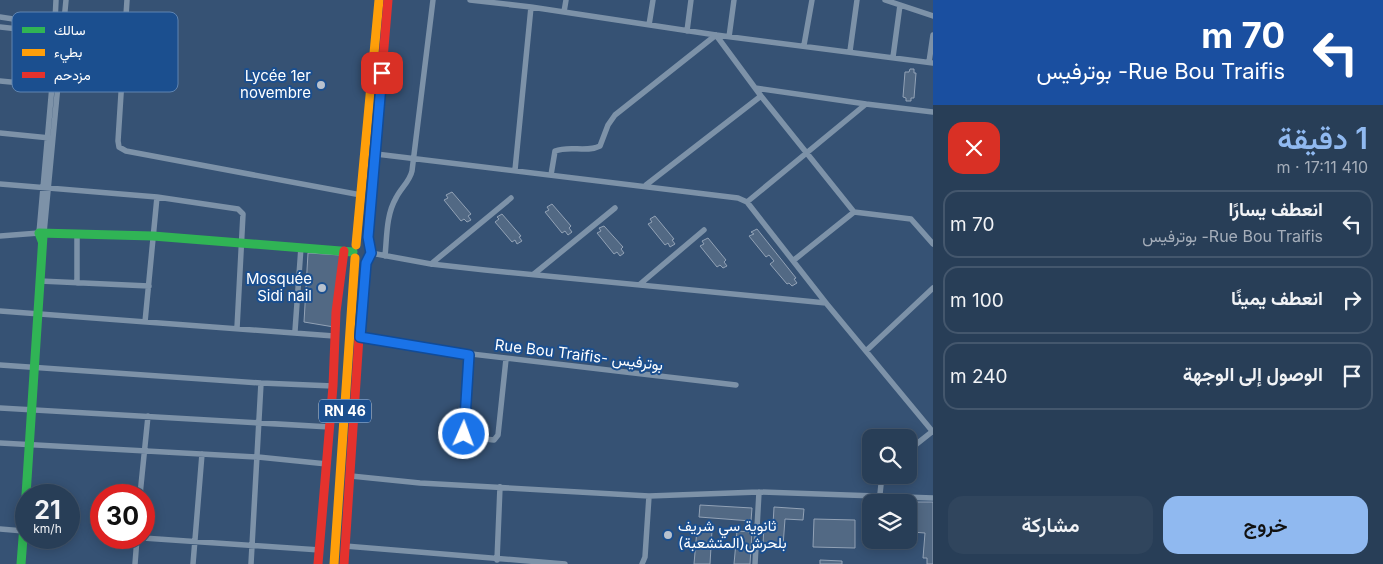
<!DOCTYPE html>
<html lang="ar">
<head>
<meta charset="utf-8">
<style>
	body { margin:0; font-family:Inter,Vazirmatn,sans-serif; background:#30455d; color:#f1f3f6; direction:rtl; height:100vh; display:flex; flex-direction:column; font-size:19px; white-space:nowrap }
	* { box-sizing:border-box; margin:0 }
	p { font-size:16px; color:#a5aeba }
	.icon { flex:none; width:28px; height:28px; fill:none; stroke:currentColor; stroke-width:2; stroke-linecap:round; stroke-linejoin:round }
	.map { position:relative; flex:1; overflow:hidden; direction:ltr }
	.sheet { display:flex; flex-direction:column; background:#283e57; width:450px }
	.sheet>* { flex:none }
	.hud { background:#1a4fa0; color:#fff; overflow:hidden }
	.buttons { position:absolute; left:862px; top:429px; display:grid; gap:10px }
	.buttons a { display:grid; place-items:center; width:55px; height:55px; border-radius:10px; background:#283e57; box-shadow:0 2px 12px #0003,0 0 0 1px #44576d; font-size:25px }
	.speed { position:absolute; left:15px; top:484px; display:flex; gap:10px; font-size:25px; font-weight:700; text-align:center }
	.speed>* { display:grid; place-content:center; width:65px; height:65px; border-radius:50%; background:#283e57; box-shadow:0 2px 12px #0003,0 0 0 1px #44576d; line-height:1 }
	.speed small { font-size:12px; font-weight:400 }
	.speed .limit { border:8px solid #d22; background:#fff; color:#111 }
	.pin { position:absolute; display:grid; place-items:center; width:42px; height:42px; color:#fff; margin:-21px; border-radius:10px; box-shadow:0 2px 8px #0006 }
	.me { position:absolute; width:55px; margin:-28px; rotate:2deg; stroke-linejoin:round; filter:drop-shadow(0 0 4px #0008) }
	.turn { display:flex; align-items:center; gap:18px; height:105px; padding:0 15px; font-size:22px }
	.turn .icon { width:65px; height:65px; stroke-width:2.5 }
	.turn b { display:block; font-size:35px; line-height:42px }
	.round { display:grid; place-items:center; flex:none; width:52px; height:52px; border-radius:15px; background:#30455d }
	.headline { display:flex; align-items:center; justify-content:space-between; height:85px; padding:0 15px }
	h1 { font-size:30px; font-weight:600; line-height:38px; color:#90b9f0 }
	.action { display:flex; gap:10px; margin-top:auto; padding:10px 15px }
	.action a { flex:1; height:58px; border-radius:15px; background:#90b9f0; color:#111; font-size:20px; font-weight:600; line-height:58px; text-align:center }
	.action a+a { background:#30455d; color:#f1f3f6 }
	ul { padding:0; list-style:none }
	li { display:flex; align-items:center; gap:15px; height:68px; margin:0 10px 8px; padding:0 5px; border:2px solid #44576d; border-radius:15px }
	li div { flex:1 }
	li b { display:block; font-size:19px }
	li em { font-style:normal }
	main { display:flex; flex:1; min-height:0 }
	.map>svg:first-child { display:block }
</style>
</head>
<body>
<main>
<section class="sheet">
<div class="hud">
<div class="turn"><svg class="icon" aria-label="left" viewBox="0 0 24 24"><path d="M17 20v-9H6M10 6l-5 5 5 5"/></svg><div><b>70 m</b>Rue Bou Traifis- بوترفيس</div></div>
</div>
<div class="headline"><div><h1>1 دقيقة</h1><p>410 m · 17:11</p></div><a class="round" style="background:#d93025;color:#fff"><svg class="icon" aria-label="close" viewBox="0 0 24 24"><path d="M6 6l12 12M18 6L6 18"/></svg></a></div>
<ul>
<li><svg class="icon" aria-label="left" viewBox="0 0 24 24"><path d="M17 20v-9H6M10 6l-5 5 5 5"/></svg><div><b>انعطف يسارًا</b><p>Rue Bou Traifis- بوترفيس</p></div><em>70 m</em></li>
<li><svg class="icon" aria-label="right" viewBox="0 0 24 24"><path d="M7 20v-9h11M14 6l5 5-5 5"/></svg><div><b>انعطف يمينًا</b></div><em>100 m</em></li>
<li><svg class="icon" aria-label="arrive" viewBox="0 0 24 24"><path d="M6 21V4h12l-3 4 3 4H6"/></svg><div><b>الوصول إلى الوجهة</b></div><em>240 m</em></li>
</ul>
<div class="action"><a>خروج</a><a>مشاركة</a></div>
</section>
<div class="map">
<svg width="933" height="564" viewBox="0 0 933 564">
	<rect width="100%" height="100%" fill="#365274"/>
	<path fill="#526984" stroke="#92a2b6" d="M910,69h4v4h2l-2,25h-3v3h-5v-3l-3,-1 2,-25h4z
		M452,192l19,22 -3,2 3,4 -4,2 -3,-3 -3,2 -17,-21 4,-2 -2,-3z
		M552,204l19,22 -2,2 3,4 -4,3 -3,-4 -3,2 -17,-21 4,-2 -2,-3z
		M502,214l19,22 -2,1 3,4 -5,3 -2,-4 -3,2 -17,-20 4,-3 -2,-2z
		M655,216l19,23 -2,1 3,4 -5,3 -2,-4 -3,2 -17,-21 4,-2 -2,-3z
		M604,226l19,21 -2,2 3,4 -4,3 -3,-4 -3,2 -17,-21 4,-2 -2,-3z
		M757,229l39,49 -2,1 3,4 -5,3 -3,-3 -2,1 -17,-20 4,-3 -5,-6 -3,2 -17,-21 5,-2 -3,-2z
		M708,238l18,22 -2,2 3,4 -4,2 -3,-3 -3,2 -17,-21 4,-2 -2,-3z
		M308,253l32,2 -6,72 -30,-5z
		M915,502h18v62h-6v-6h-4l2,-25 -13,-1v8h-3v-21h2v4h3z
		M700,505l52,3 -1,13 -52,-4z
		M774,507l30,2 -1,11 -18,-1 -2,27 -20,-2 1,-19h9z
		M814,519l41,1v28l-42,-1z
		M697,529l15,1 -2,34h-16z
		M737,531l15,1 -2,32h-16z
		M820,560l22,1v3h-22z"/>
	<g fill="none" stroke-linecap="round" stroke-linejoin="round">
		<path stroke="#7d92a8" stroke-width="5.5" d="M127,0l-9,141 1,6 7,4 235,44
			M470,0l61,7 185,28 217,28
			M885,0l48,16
			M564,12l2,-12
			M0,17l59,9
			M649,25l4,-25
			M0,27l64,7
			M687,31l4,-31
			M729,37l5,-37
			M804,45l8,-45
			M850,51l7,-51
			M893,57l7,-52
			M929,62l4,-27
			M0,81l52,5
			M755,88l111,16
			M0,133l50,5
			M376,154l362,44 9,4 119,-98 67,8
			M515,170l16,-163
			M551,175l4,-24c15,-6 31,2 45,-5l8,-21 7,-10 101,-80 45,61 93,116
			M0,184l157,13 81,12 5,5 -6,114
			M646,185l115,-89
			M747,202l79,101 107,129
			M44,233l22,-233
			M0,236l39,-3 13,-147 4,-86
			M371,253l60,11 54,6 341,33
			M385,256c2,-19 1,-41 11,-58 5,-10 14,-17 16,-27l21,-171
			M794,260l60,-48 57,7 22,25
			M431,264l80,-66
			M534,274l81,-66
			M40,281l109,5
			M77,283v-49
			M639,285l65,-55
			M0,311l334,25
			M145,322l12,-125
			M295,331l6,-84
			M359,337l61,11 316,37
			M867,350l66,-62
			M469,355l-5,79 2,3 28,3 4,-5 8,-76
			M0,365l261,18 72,3
			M0,408l330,19
			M0,443l258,14 69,7
			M909,450l24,-19
			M351,476l69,7 229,13 110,-4 174,6
			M880,494l2,-19
			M140,495l8,-79
			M0,529l24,2
			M143,538l177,12
			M345,546l220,18
			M497,560l3,-73
			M135,564l2,-26
			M193,564l9,-110
			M251,564l10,-181
			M642,564l3,-7 4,-61
			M755,564l4,-72"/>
		<path stroke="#30b455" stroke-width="9" d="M42,241l-3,-8 114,3 200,16
			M26,495l17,-259
			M21,564l5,-65"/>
		<path stroke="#ff9f0a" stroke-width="9" d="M356,245l23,-245
			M334,564l21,-306"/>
		<path stroke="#e5322d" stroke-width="9" d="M369,247l-1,-10 20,-237
			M318,564l15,-178 3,-74 8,-61
			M344,564l15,-227 8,-78"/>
	</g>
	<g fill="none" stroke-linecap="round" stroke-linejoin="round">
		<g stroke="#114b97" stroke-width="12">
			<path id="route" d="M382,73l-14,164 3,16 -5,10 -6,74 109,18 -5,79"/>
		</g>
		<use href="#route" stroke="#1a73e8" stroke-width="9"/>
	</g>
	<g fill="#b9c2ce" stroke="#1b4f8f" stroke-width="2">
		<circle cx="321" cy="85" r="5"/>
		<circle cx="322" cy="288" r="5"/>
		<circle cx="668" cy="535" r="5"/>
	</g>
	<g text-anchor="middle" stroke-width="4" stroke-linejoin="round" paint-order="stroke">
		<rect fill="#1b4f8f" stroke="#bbcadd" stroke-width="1" x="319" y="399.5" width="52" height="23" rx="4"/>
		<g font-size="14" font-weight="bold" fill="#fff">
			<text x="345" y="416">RN 46</text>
		</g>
		<g font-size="15" fill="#fff" stroke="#1b4f8f" text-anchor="end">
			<text x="311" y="81">Lycée 1er<tspan x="311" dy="17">novembre</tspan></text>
			<text x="312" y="284">Mosquée<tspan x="312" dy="17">Sidi nail</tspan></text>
			<text x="678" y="531" text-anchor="start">ثانوية سي شريف<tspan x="678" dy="17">بلحرش(المتشعبة)</tspan></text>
		</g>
		<g font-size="15" fill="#fff" stroke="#1b4f8f">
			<text transform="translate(579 355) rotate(7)" y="5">Rue Bou Traifis- بوترفيس</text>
		</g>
	</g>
	<rect x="12" y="12" width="166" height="80" rx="8" fill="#1b4f8f" stroke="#5f84b1" stroke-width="1"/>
	<rect x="22" y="27" width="23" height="6" fill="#30b455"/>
	<rect x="22" y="49" width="23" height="7" fill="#ff9f0a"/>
	<rect x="22" y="72" width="23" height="6" fill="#e5322d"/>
	<g font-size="14" fill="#fff">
		<text x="54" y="35">سالك</text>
		<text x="54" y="57">بطيء</text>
		<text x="54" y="80">مزدحم</text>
	</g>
</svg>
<div class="buttons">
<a><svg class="icon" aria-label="search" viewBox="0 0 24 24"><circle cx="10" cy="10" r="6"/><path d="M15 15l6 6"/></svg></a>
<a><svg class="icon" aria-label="layers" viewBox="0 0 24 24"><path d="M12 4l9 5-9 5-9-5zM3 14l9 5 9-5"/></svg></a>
</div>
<div class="speed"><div>21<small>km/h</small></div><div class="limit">30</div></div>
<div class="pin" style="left:382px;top:73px;background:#d93025"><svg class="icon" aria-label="arrive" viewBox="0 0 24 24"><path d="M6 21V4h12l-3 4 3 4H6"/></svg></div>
<svg class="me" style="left:464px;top:434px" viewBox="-20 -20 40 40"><circle r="17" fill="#1a73e8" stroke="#fff" stroke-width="3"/><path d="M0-11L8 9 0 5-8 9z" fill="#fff"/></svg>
</div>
</main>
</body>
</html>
